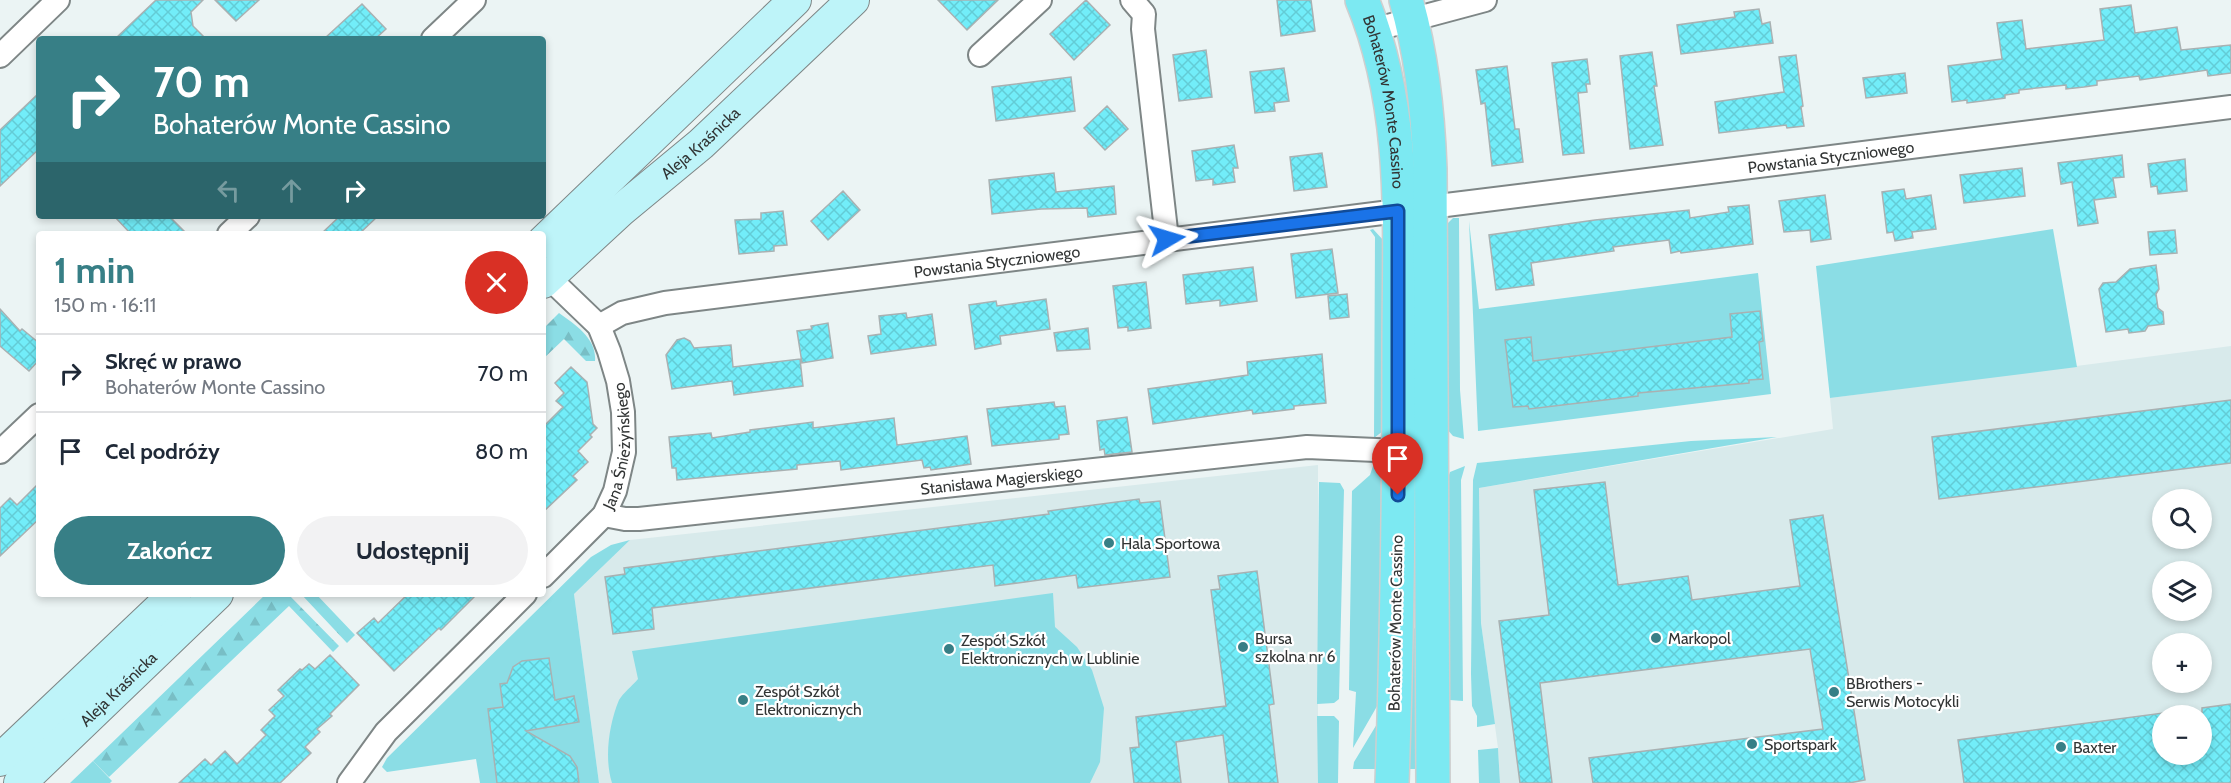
<!DOCTYPE html>
<html lang="pl">
<head>
<meta charset="utf-8">
<style>
	body { margin:0; font-family:Cabin,sans-serif; background:#f2f2f3; color:#1f2937; height:100vh; display:flex; flex-direction:column; font-size:22px; white-space:nowrap }
	* { box-sizing:border-box; margin:0 }
	p { font-size:20px; color:#747a83 }
	.icon { flex:none; width:33px; height:33px; fill:none; stroke:currentColor; stroke-width:2; stroke-linecap:round; stroke-linejoin:round }
	.map { position:relative; flex:1; overflow:hidden }
	.sheet { position:absolute; left:36px; top:231px; width:510px; height:366px; display:flex; flex-direction:column; background:#fff; border-radius:6px; box-shadow:0 3px 9px #0003 }
	.sheet>* { flex:none }
	.guide { position:absolute; left:36px; top:36px; width:510px; height:183px; border-radius:6px; box-shadow:0 3px 9px #0003; background:#377f86; color:#fff; overflow:hidden }
	.fabs { position:absolute; left:2152px; top:489px; display:grid; gap:12px }
	.fabs a { display:grid; place-items:center; width:60px; height:60px; border-radius:50%; background:#fff; box-shadow:0 3px 9px #0003; font-size:30px }
	.pin { position:absolute; display:grid; place-items:center; width:51px; height:51px; color:#fff; margin:-62px -26px; border-radius:50% 50% 50% 0; rotate:-45deg; box-shadow:0 0 6px #0007 }
	.pin .icon { rotate:45deg }
	.me { position:absolute; width:66px; margin:-33px; rotate:83deg; stroke-linejoin:round; filter:drop-shadow(0 0 4px #0008) }
	.turn { display:flex; align-items:center; gap:21px; height:126px; padding:0 18px; font-size:27px }
	.turn .icon { width:78px; height:78px; stroke-width:2.5 }
	.turn b { display:block; font-size:42px; line-height:51px }
	.lanes { display:flex; align-items:center; height:57px; padding:0 18px; background:#0003; justify-content:center; gap:30px; direction:ltr }
	.lanes .off { opacity:.35 }
	.round { display:grid; place-items:center; flex:none; width:63px; height:63px; border-radius:32px; background:#f2f2f3 }
	.summary { display:flex; align-items:center; justify-content:space-between; height:102px; padding:0 18px }
	h1 { font-size:36px; font-weight:700; line-height:45px; color:#377f86 }
	.cta { display:flex; gap:12px; margin-top:auto; padding:12px 18px }
	.cta a { flex:1; height:69px; border-radius:36px; background:#377f86; color:#fff; font-size:24px; font-weight:700; line-height:69px; text-align:center }
	.cta a+a { background:#f2f2f3; color:#1f2937 }
	ul { padding:0; list-style:none }
	li { display:flex; align-items:center; gap:18px; height:78px; padding:0 18px; border-top:2px solid #e0e1e3 }
	li div { flex:1 }
	li b { display:block; font-size:22px }
	li em { font-style:normal }
	.map>svg:first-child { display:block }
</style>
</head>
<body>
<div class="map">
<svg width="2231" height="783" viewBox="0 0 2231 783">
	<defs>
		<pattern id="forest-firs" width="22" height="20" patternUnits="userSpaceOnUse" patternTransform="scale(1.5)"><rect width="22" height="20" fill="#8bdde5"/><path d="M5 1l3.5 6h-7zM16 11l3.5 6h-7z" fill="#78bec5"/></pattern>
		<pattern id="building-cross-hatch" width="8" height="8" patternUnits="userSpaceOnUse" patternTransform="scale(1.5)"><rect width="8" height="8" fill="#72edf9"/><path d="M0 0l8 8M0 8l8-8" fill="none" stroke="#63ccd6"/></pattern>
	</defs>
	<rect width="100%" height="100%" fill="#ebf4f4"/>
	<path fill="#d8eaeb" fill-rule="evenodd" d="M2231,346v437h-731l-2,-35 -17,-125 -2,-135 354,-59 -3,-31zM2163,500h39v38h-39zM2163,572h39v38h-39zM2163,644h39v38h-39zM2163,716h39v38h-39z
		M1318,465v318h-719l-25,-189 56,-54z"/>
	<path fill="#8bdde5" d="M1453,218h6l1,172 4,49 -11,-3 -7,-8 -1,-202z
		M1469,221l10,88 279,-36 13,121 -293,37z
		M1373,229l11,12 -1,190 -9,7 1,-201 -5,-7z
		M2053,229l24,138 -247,31 -14,-132z
		M1777,437l-298,51 2,135 14,101 -18,3v-11l-5,-10 -1,-32 2,-194 4,-17 214,-22z
		M1374,463l9,8 -3,230 -27,47 3,-56 -7,-2 3,-199 18,-16z
		M1465,466l-4,14 2,221 -13,-1 -2,-5 -3,-208 5,-15z
		M1319,482l21,1 4,7 -5,209 -5,4 -17,1z
		M630,540l-56,54 25,189h-119l-4,-24 -89,13 -5,-5 5,-9 204,-201 20,-12z
		M1053,593l2,34 22,20 15,23 12,38 -4,54 -10,21h-478c-8,-25 -3,-59 7,-83 4,-7 13,-14 19,-21l-6,-28z
		M1418,628l2,141h-15l4,-140z
		M1317,716h17l5,5 -1,62h-20z
		M1380,719l-2,50h-25l1,-7z
		M1498,748l2,35h-21l-1,-33z
		M93,761l19,20 -2,2h-40z"/>
	<path fill="url(#forest-firs)" d="M559,313c17,12 38,26 36,48h-9l-22,-22 -21,20v-30z
		M266,594h22l51,52 -6,6 -44,-46 -180,171 -16,-16z
		M301,594h15l39,41 -8,8z"/>
	<path fill="url(#building-cross-hatch)" stroke="#a9b1b2" stroke-width="1.5" d="M156,0h47l-12,12 2,14 13,13h-91z
		M215,0h44l-23,21z
		M938,0h60l-31,30z
		M1086,0l24,25 -36,35 -24,-26z
		M1277,0h34l4,31 -34,5z
		M362,4l24,25 -11,10h-51z
		M2131,5l4,28 42,-6 4,23 50,-5v28l-23,3 -1,-6 -67,10 -1,-4 -42,5v4l-13,2 -18,2v-4l-47,5v3l-14,2v3l-38,5v-3l-15,2 -4,-36 54,-7 -5,-36 25,-3 4,29 78,-9 -4,-31z
		M1759,9l3,15 8,-2 3,21 -92,11 -4,-29 58,-8 -1,-5z
		M1206,50l6,47 -33,4 -6,-46z
		M1652,52l5,34h-3l9,59 -33,4 -10,-93z
		M1796,55l7,51 -2,1 3,19 -17,2 -1,-3 -67,8 -4,-31 69,-10 -5,-35z
		M1587,59l3,25h-4l1,8 -9,1 6,60 -21,2 -11,-92z
		M1507,66l8,63h4l4,33 -31,4 -7,-63 -4,1 -5,-34z
		M1284,68l5,33 -15,2 1,8 -20,2 -5,-41z
		M1905,73l2,20 -41,5 -3,-20z
		M1071,77l4,34 -79,10 -4,-34z
		M39,93v56l-39,37v-56z
		M1107,106l21,23 -23,21 -21,-22z
		M1234,145l4,23h-5l2,14 -22,3v-6l-17,2 -4,-30z
		M1322,153l5,34 -33,4 -4,-34z
		M2122,155l2,22 -11,1 3,19 -22,3 4,23 -20,3 -6,-44 -11,2 -3,-21z
		M2185,159l2,32 -29,3 -1,-8 -6,1 -3,-23z
		M2022,168l3,28 -61,7 -4,-28z
		M1054,173l2,19 58,-6 2,28 -28,3 -1,-9 -46,1 -49,5 -3,-34z
		M1904,189l2,10 25,-4 5,34 -24,3 1,6 -18,3 -2,-9 -6,1 -5,-41z
		M843,191l17,19 -32,30 -17,-19z
		M1825,195l6,44 -20,3 -1,-12 -26,2 -5,-31z
		M1749,205l4,39 -72,9 -1,-2 -9,2 -2,-13 -56,7 1,4 -83,12 3,22 -38,5 -7,-55 106,-15 94,-10 1,8 39,-6 -1,-5z
		M783,211l4,34 -13,1v5l-35,3 -4,-34 26,-1v-6z
		M114,216h55l18,18h-56z
		M340,216h38l-19,18h-38z
		M2175,230l2,23 -27,2 -2,-23z
		M1332,249l6,44 -42,5 -5,-44z
		M2156,265l3,24 -3,5 2,14 5,4 1,12 -16,2 -3,5 -16,2 -1,-4 -22,3 -7,-43 4,-6 13,-1 14,-13z
		M1253,267l4,34 -37,5v-6l-34,4 -3,-29z
		M1146,282l5,46 -23,3v-4l-10,1 -5,-42z
		M1347,294l2,23 -19,2 -2,-23z
		M1046,299l4,30 -50,7 1,8 -26,5 -6,-44 27,-4 1,5z
		M0,309l20,22 2,-2 17,14v17l-10,11 -29,-25z
		M1760,311l3,30 -4,1 4,37 -14,1v3l-111,10v3l-109,13 -1,-3 -15,1 -8,-67 26,-3 2,24 199,-24 -2,-23z
		M906,313l1,5 25,-4 4,31 -65,9 -3,-18 13,-2 -2,-18z
		M828,323l5,35 -31,5 -5,-32 15,-2 -1,-3z
		M1088,328l2,21 -33,2 -3,-18z
		M684,338l6,3 4,7 37,-3 2,22 67,-8 3,27 -69,9 -2,-14 -60,8 -6,-34 11,-15z
		M1322,354l4,49 -32,3v3l-41,5 -1,-4 -99,14 -5,-35 100,-14 -1,-13z
		M571,367l16,15 6,42 4,4 -7,7 2,2 -14,14 10,11 -15,14 4,4 -34,32v-85l20,-20 -7,-6 8,-8 -9,-10z
		M2231,400v63l-292,36 -7,-62z
		M1054,402l1,5 10,-1 4,28 -10,1v4l-67,7 -5,-37z
		M1127,417l5,35 -27,3 -1,-6 -4,1 -3,-29z
		M894,418l3,27 70,-9 4,28 -40,6 -1,-3 -6,1 -2,-8 -81,10 -1,-9 -43,4v4l-120,11 -1,-12h-4l-3,-31 42,-4 1,5 38,-6v-2l63,-8v6z
		M1605,482l13,103 70,-9 4,24 108,-14 -10,-66 33,-5 42,265 -16,3h-256l-4,-25 234,-29 -13,-80 -270,34 12,100h-32l-21,-162 50,-6 -15,-125z
		M39,483v36l-39,37v-48l10,-10 7,7z
		M1139,499l1,4 20,-2 10,76 -92,11 -2,-13 -81,11 -2,-21 -341,43 2,21 -41,5 -8,-57 20,-3 -1,-6 425,-54 -1,-3z
		M1257,571l17,133 -5,1 9,78h-49l-6,-48 -47,7 5,41h-47l-4,-35 9,-1 -3,-30 90,-11 -15,-116 9,-1 -2,-13z
		M408,594h69l-36,36 -2,-2 -45,43 -37,-38 17,-15 4,5z
		M330,655l29,30 -29,29 2,2 -15,13 3,3 -15,15 6,6 -31,30h-101l26,-24 6,6 14,-14 12,13 29,-29 -5,-5 14,-14 -6,-6 15,-14 -6,-6 22,-21 2,1 7,-6 6,5z
		M549,658l6,42 19,-4 5,26 -53,9 44,25 7,11 2,16h-82l-9,-74 15,-2 -3,-23 7,-1 6,-16 9,-6z
		M2231,704v79h-267l-6,-43 205,-27v41h39v-46z"/>
	<g fill="none" stroke-linecap="round" stroke-linejoin="round">
		<g stroke="#7e8686" stroke-width="26">
			<g id="street">
				<path d="M1132,0l12,14 -1,15 24,210"/>
				<path d="M1373,30l112,-30"/>
				<path d="M433,39l41,-39"/>
				<path d="M980,55l60,-55"/>
				<path d="M0,56l58,-56"/>
				<path id="s1" d="M1430,207l801,-100"/>
				<path d="M229,234l19,-18"/>
				<path id="s2" d="M599,326l23,-13 43,-10 733,-92"/>
				<path d="M0,452l39,-37"/>
				<path id="s3" d="M604,515l21,4h14l668,-72 92,4"/>
				<path id="s4" d="M543,576l61,-61 11,-24 9,-39 -1,-40 -5,-31 -9,-30 -10,-25 -51,-49"/>
				<path d="M349,783l37,-51 139,-138"/>
			</g>
		</g>
		<g stroke="#7e8686" stroke-width="34">
			<g id="secondary">
				<path d="M543,242l252,-242"/>
				<path id="s5" d="M543,282l77,-71 81,-67 152,-144"/>
				<path d="M0,760l175,-166"/>
				<path id="s6" d="M20,783l197,-189"/>
			</g>
		</g>
		<g stroke="#cecfcf" stroke-width="36">
			<g id="primary">
				<path id="s7" d="M1362,0c46,110 37,232 37,348 0,145 -2,290 -7,435"/>
				<path d="M1406,0c16,55 22,112 24,169l3,614"/>
			</g>
		</g>
		<use href="#street" stroke="#fff" stroke-width="22"/>
		<use href="#secondary" stroke="#bef4f9" stroke-width="32"/>
		<use href="#primary" stroke="#7ce9f2" stroke-width="33"/>
	</g>
	<g fill="none" stroke-linecap="round" stroke-linejoin="round">
		<g stroke="#114b97" stroke-width="15">
			<path id="route" d="M1167,239l231,-28v284"/>
		</g>
		<use href="#route" stroke="#1a73e8" stroke-width="10"/>
	</g>
	<g fill="#377f86" stroke="#fff" stroke-width="2">
		<circle cx="1109" cy="543" r="6"/>
		<circle cx="1656" cy="638" r="6"/>
		<circle cx="1243" cy="647" r="6"/>
		<circle cx="949" cy="649" r="6"/>
		<circle cx="1834" cy="692" r="6"/>
		<circle cx="743" cy="700" r="6"/>
		<circle cx="1752" cy="744" r="6"/>
		<circle cx="2061" cy="747" r="6"/>
	</g>
	<g text-anchor="middle" stroke-width="4.5" stroke-linejoin="round" paint-order="stroke">
		<g font-size="16" fill="#323535" stroke="#fff">
			<text dy="6" stroke="none"><textPath href="#s7" startOffset="105">Bohaterów Monte Cassino</textPath></text>
			<text dy="6" stroke="none"><textPath href="#s5" startOffset="210">Aleja Kraśnicka</textPath></text>
			<text dy="6" stroke="none"><textPath href="#s1" startOffset="404">Powstania Styczniowego</textPath></text>
			<text dy="6" stroke="none"><textPath href="#s2" startOffset="405">Powstania Styczniowego</textPath></text>
			<text dy="6" stroke="none"><textPath href="#s4" startOffset="158">Jana Śnieżyńskiego</textPath></text>
			<text dy="6" stroke="none"><textPath href="#s3" startOffset="400">Stanisława Magierskiego</textPath></text>
			<text transform="translate(1395 623) rotate(-89)" y="6">Bohaterów Monte Cassino</text>
			<text dy="6" stroke="none"><textPath href="#s6" startOffset="136">Aleja Kraśnicka</textPath></text>
		</g>
		<g font-size="16" fill="#323535" stroke="#fff" text-anchor="start">
			<text x="1121" y="549">Hala Sportowa</text>
			<text x="1255" y="644">Bursa<tspan x="1255" dy="18">szkolna nr 6</tspan></text>
			<text x="1668" y="644">Markopol</text>
			<text x="961" y="646">Zespół Szkół<tspan x="961" dy="18">Elektronicznych w Lublinie</tspan></text>
			<text x="1846" y="689">BBrothers -<tspan x="1846" dy="18">Serwis Motocykli</tspan></text>
			<text x="755" y="697">Zespół Szkół<tspan x="755" dy="18">Elektronicznych</tspan></text>
			<text x="1764" y="750">Sportspark</text>
			<text x="2073" y="753">Baxter</text>
		</g>
	</g>
</svg>
<div class="fabs">
<a><svg class="icon" aria-label="search" viewBox="0 0 24 24"><circle cx="10" cy="10" r="6"/><path d="M15 15l6 6"/></svg></a>
<a><svg class="icon" aria-label="layers" viewBox="0 0 24 24"><path d="M12 4l9 5-9 5-9-5zM3 14l9 5 9-5"/></svg></a>
<a>+</a>
<a>−</a>
</div>
<div class="pin" style="left:1398px;top:495px;background:#d93025"><svg class="icon" aria-label="arrive" viewBox="0 0 24 24"><path d="M6 21V4h12l-3 4 3 4H6"/></svg></div>
<svg class="me" style="left:1167px;top:239px" viewBox="-20 -20 40 40"><path d="M0-17L14 15 0 8-14 15z" fill="#1a73e8" stroke="#fff" stroke-width="4"/></svg>
<div class="guide">
<div class="turn"><svg class="icon" aria-label="right" viewBox="0 0 24 24"><path d="M7 20v-9h11M14 6l5 5-5 5"/></svg><div><b>70 m</b>Bohaterów Monte Cassino</div></div>
<div class="lanes"><svg class="icon off" aria-label="left" viewBox="0 0 24 24"><path d="M17 20v-9H6M10 6l-5 5 5 5"/></svg><svg class="icon off" aria-label="ahead" viewBox="0 0 24 24"><path d="M12 20V5M6 11l6-6 6 6"/></svg><svg class="icon" aria-label="right" viewBox="0 0 24 24"><path d="M7 20v-9h11M14 6l5 5-5 5"/></svg></div>
</div>
<section class="sheet">
<div class="summary"><div><h1>1 min</h1><p>150 m · 16:11</p></div><a class="round" style="background:#d93025;color:#fff"><svg class="icon" aria-label="close" viewBox="0 0 24 24"><path d="M6 6l12 12M18 6L6 18"/></svg></a></div>
<ul>
<li><svg class="icon" aria-label="right" viewBox="0 0 24 24"><path d="M7 20v-9h11M14 6l5 5-5 5"/></svg><div><b>Skręć w prawo</b><p>Bohaterów Monte Cassino</p></div><em>70 m</em></li>
<li><svg class="icon" aria-label="arrive" viewBox="0 0 24 24"><path d="M6 21V4h12l-3 4 3 4H6"/></svg><div><b>Cel podróży</b></div><em>80 m</em></li>
</ul>
<div class="cta"><a>Zakończ</a><a>Udostępnij</a></div>
</section>
</div>
</body>
</html>
